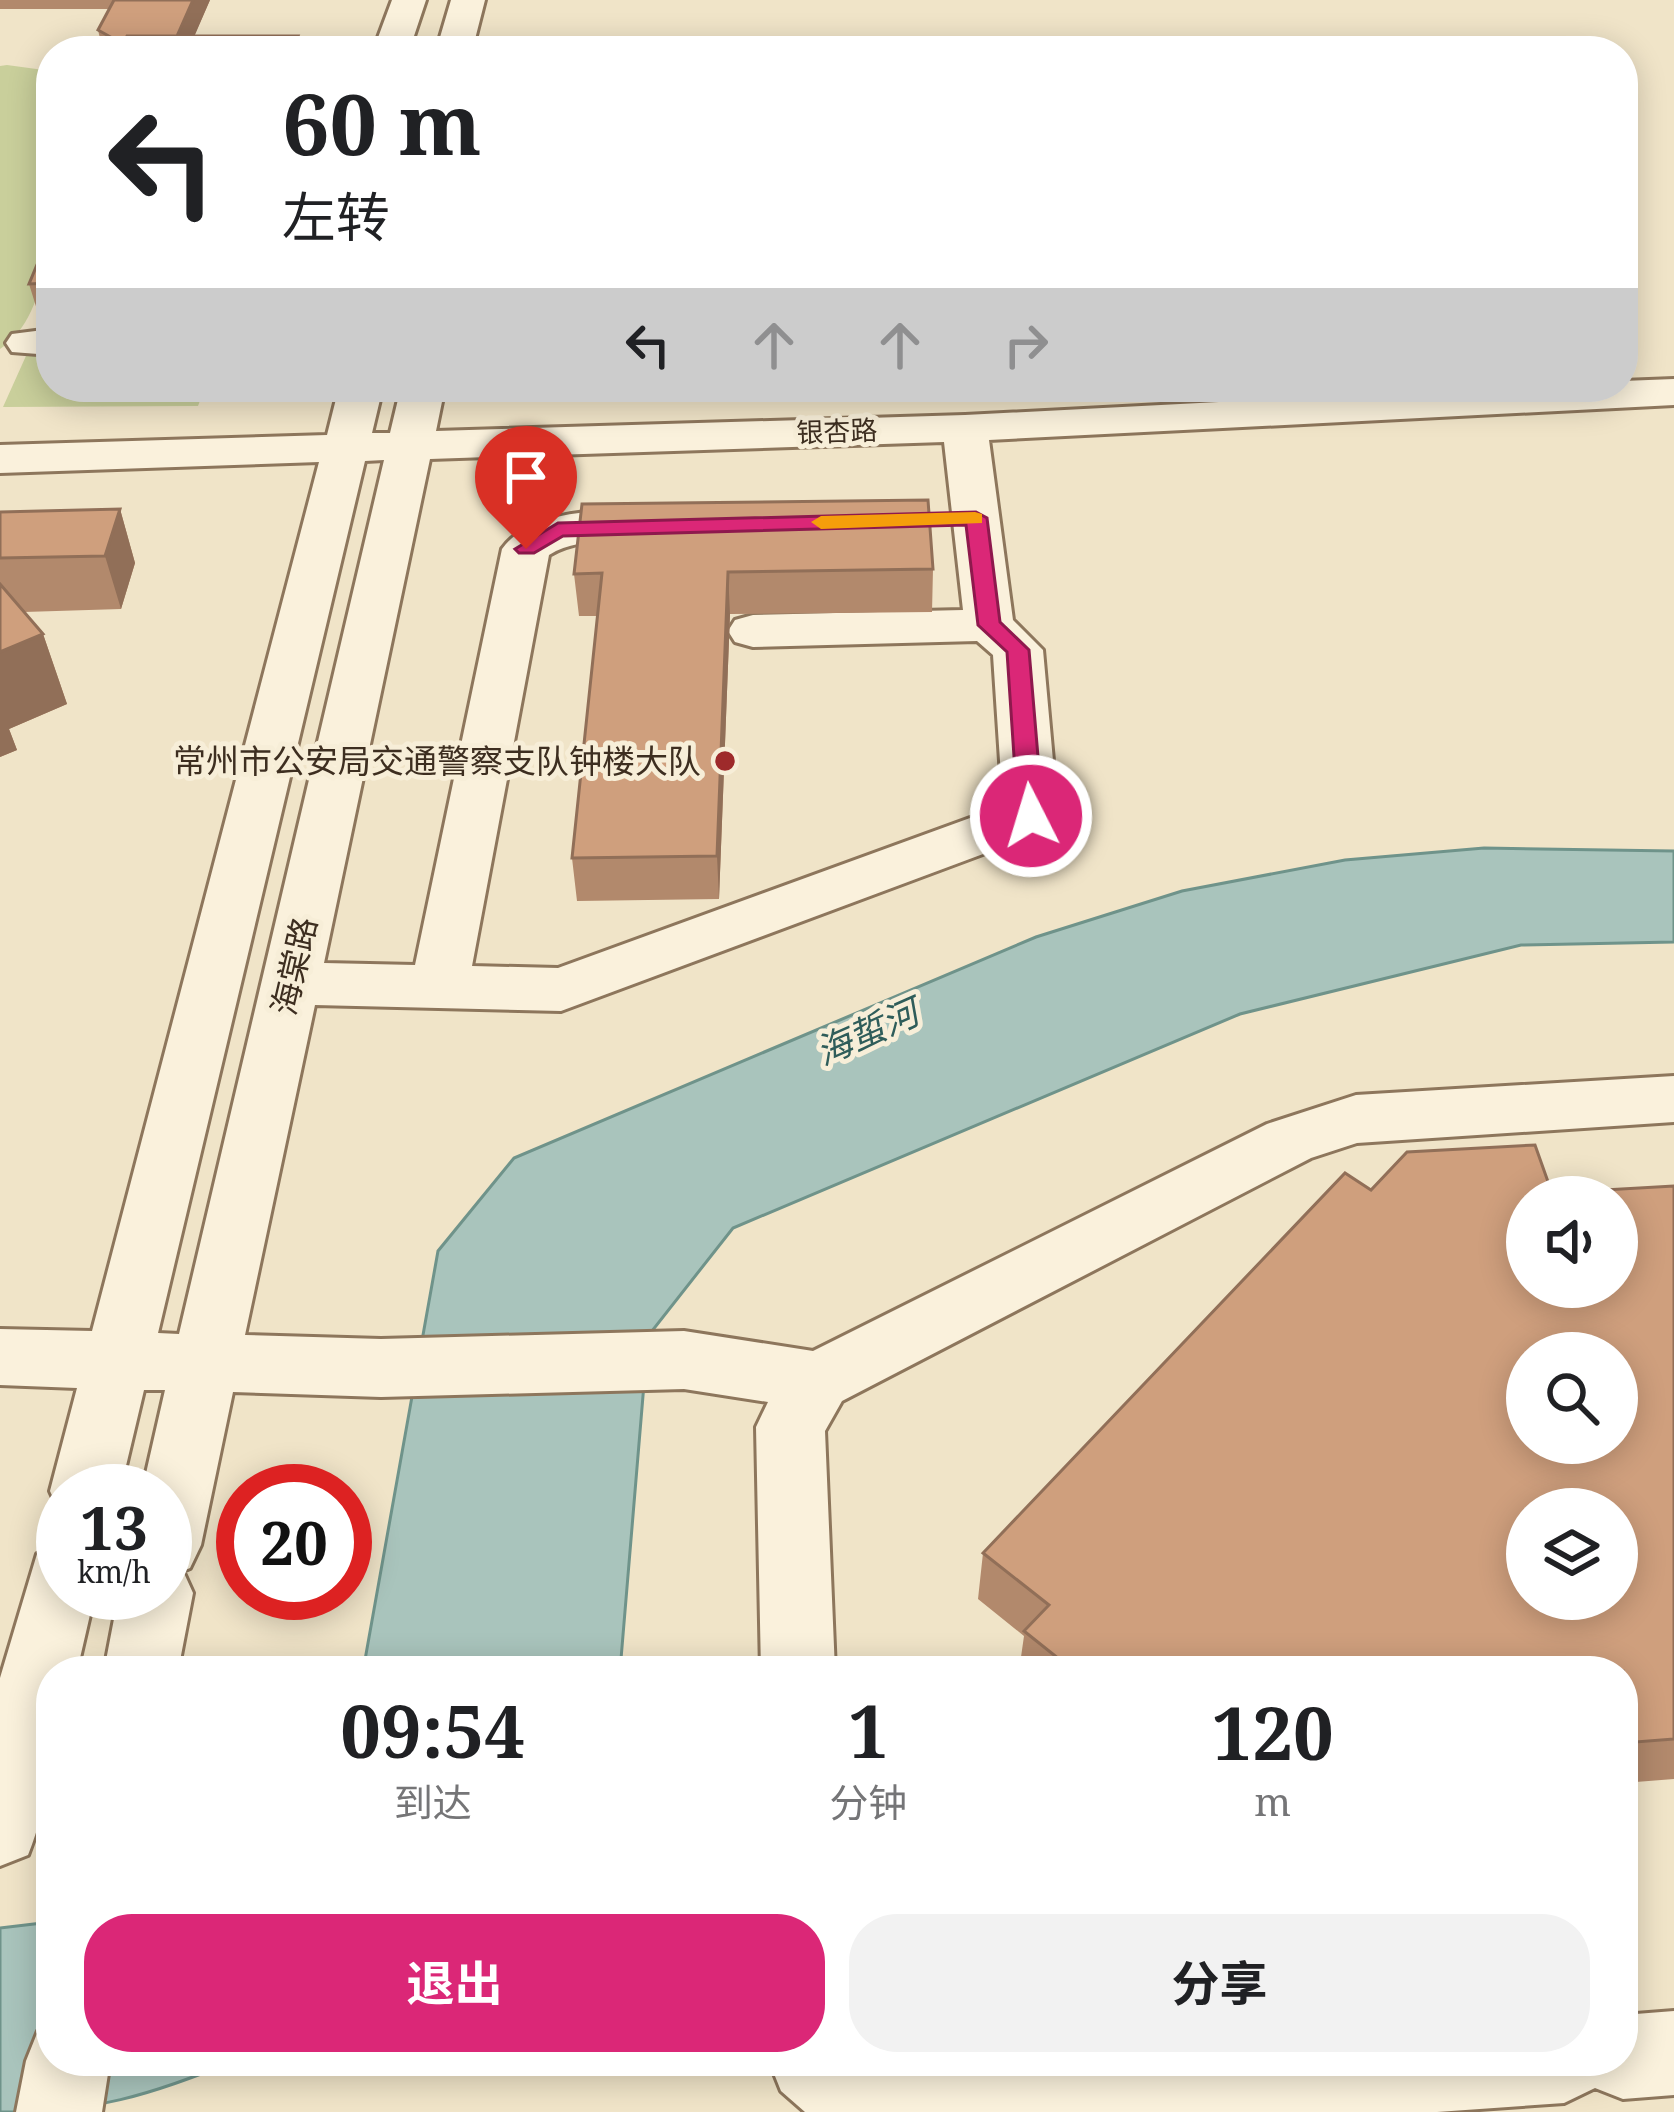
<!DOCTYPE html>
<html lang="zh">
<head>
<meta charset="utf-8">
<style>
	body { margin:0; font-family:"Noto Serif","Noto Sans SC",serif; background:#f2f2f2; color:#202124; height:100vh; display:flex; flex-direction:column; font-size:45px; white-space:nowrap }
	* { box-sizing:border-box; margin:0 }
	p { font-size:39px; color:#757577 }
	.icon { flex:none; width:66px; height:66px; fill:none; stroke:currentColor; stroke-width:2; stroke-linecap:round; stroke-linejoin:round }
	.map { position:relative; flex:1; overflow:hidden }
	.details { position:absolute; left:36px; top:1656px; width:1602px; height:420px; display:flex; flex-direction:column; background:#fff; border-radius:48px; box-shadow:0 6px 30px #0003 }
	.details>* { flex:none }
	.hud { position:absolute; left:36px; top:36px; width:1602px; height:366px; border-radius:48px; box-shadow:0 6px 30px #0003; background:#fff; color:#202124; overflow:hidden }
	.fabs { position:absolute; left:1506px; top:1176px; display:grid; gap:24px }
	.fabs a { display:grid; place-items:center; width:132px; height:132px; border-radius:50%; background:#fff; box-shadow:0 6px 30px #0003; font-size:60px }
	.speed { position:absolute; left:36px; top:1464px; display:flex; gap:24px; font-size:60px; font-weight:700; text-align:center }
	.speed>* { display:grid; place-content:center; width:156px; height:156px; border-radius:50%; background:#fff; box-shadow:0 6px 30px #0003; line-height:1 }
	.speed small { font-size:30px; font-weight:400 }
	.speed .limit { border:18px solid #d22; background:#fff; color:#111 }
	.pin { position:absolute; display:grid; place-items:center; width:102px; height:102px; color:#fff; margin:-123px -51px; border-radius:50% 50% 50% 0; rotate:-45deg; box-shadow:0 0 12px #0007 }
	.pin .icon { rotate:45deg }
	.me { position:absolute; width:132px; margin:-66px; rotate:355deg; stroke-linejoin:round; filter:drop-shadow(0 0 9px #0008) }
	.turn { display:flex; align-items:center; gap:42px; height:252px; padding:0 48px; font-size:54px }
	.turn .icon { width:156px; height:156px; stroke-width:2.5 }
	.turn b { display:block; font-size:84px; line-height:102px }
	.lanes { display:flex; align-items:center; height:114px; padding:0 48px; background:#0003; justify-content:center; gap:60px; direction:ltr }
	.lanes .off { opacity:.35 }
	.eta { display:flex; justify-content:space-evenly; align-items:center; height:204px; text-align:center }
	.eta b { font-size:72px; font-weight:700; line-height:84px }
	.cta { display:flex; gap:24px; margin-top:auto; padding:24px 48px }
	.cta a { flex:1; height:138px; border-radius:48px; background:#db2777; color:#fff; font-size:48px; font-weight:700; line-height:138px; text-align:center }
	.cta a+a { background:#f2f2f2; color:#202124 }
	.map>svg:first-child { display:block }
</style>
</head>
<body>
<div class="map">
<svg width="1674" height="2112" viewBox="0 0 1674 2112">
	<rect width="100%" height="100%" fill="#f0e4c8"/>
	<path fill="#c9cf9b" d="M7,65l44,6c0,72 17,235 -51,278v-283z
		M30,347h21v40h154l-7,19 -195,1z"/>
	<path fill="#a9c4bc" stroke="#6f938a" stroke-width="3" d="M1484,848l190,3v91l-153,3 -281,69 -507,214 -85,108 -28,335h-257l75,-420 76,-93 522,-221 146,-46 163,-31z
		M51,1922v139h184c-90,35 -137,51 -235,51v-184z"/>
	<g fill="none" stroke-linecap="round" stroke-linejoin="round">
		<g stroke="#8d765c" stroke-width="6">
			<path id="minor" d="M392,0h34l-17,51h-36z
				M451,0h34l-13,51h-36z
				M51,329v26l-39,-3 -6,-9 6,-9z
				M1674,379v26l-685,35 24,180 30,30 15,166 -8,13 -489,182 -246,-6 -70,330 136,4 303,-8 129,20 454,-227 89,-29 318,-19v46l-317,21 -46,15 -469,243 -17,30 10,240h-74l-5,-244 12,-25 -84,-13 -303,8 -148,-5 -32,153 -11,23 -7,3 10,22 -15,78h-74l15,-78h46v-102h-23l23,-101h-21l-24,101h-57l-3,22 -10,-22 27,-103 -77,-3v-56l92,2 227,-869 -319,11v-28l327,-10 12,-48h44l-11,46h18l11,-46h44l-9,44 529,-16 547,-28h111v-6zM944,442l19,168 -210,5 -18,5 -7,11 7,11 18,5 224,-6 16,14 10,151 -445,162 -86,-2 77,-411c37,-23 84,-8 126,-18l7,-10 -7,-10c-47,-12 -143,-11 -173,32l-87,416 -91,-2 106,-504zM384,460l-205,874 -21,-1 207,-872z
				M63,1544v49h32l-18,78h-26c0,65 2,123 -23,184l-28,11v-188l37,-124z
				M1674,2011v84l-51,4 -28,-11 -31,15 -127,9h-632l-24,-21 -12,-30h107l5,4 62,-4h680v-46z
				M51,2026v35h59l-8,51h-86l10,-51 12,-30z"/>
		</g>
		<use href="#minor" fill="#faf1dc" fill-rule="evenodd"/>
	</g>
	<path fill="#b2896c" d="M0,0h210l-16,36 107,15h-198l-5,-21 12,-21h-110z
		M51,231v104h-6l-16,-51z
		M120,509l15,54 -14,46 -97,3 19,22 24,70 -58,25 8,21 -17,7v-245z
		M933,569l-1,43 -202,2 -11,285 -142,2 -5,-43 25,-242h-18l-5,-42z
		M1674,1186v593l-51,4v-112h-604l5,-35 -46,-37 5,-46 569,-360z"/>
	<path fill="#916f58" d="M193,0h17l-22,51 -16,-4z
		M298,36l3,15h-9z
		M120,509l15,54 -14,46 -16,-53z
		M728,572l2,42 -11,285 -2,-43z
		M43,634l24,70 -58,25 8,21 -17,7v-105z"/>
	<path fill="#cf9f7d" stroke="#916f58" stroke-width="3" fill-rule="evenodd" d="M114,0h79l-16,36h-50l-4,8 -25,-14z
		M127,36h171l-6,15h-173z
		M51,231v52l-22,1z
		M928,500l5,69 -205,3 -11,284 -145,2 30,-285 -28,1 8,-70z
		M120,509l-15,47 -105,2v-46z
		M0,584l43,50 -43,18z
		M1535,1145l17,48 122,-7v553l-51,4v-72h-549l-50,-40 25,-26 -66,-52 362,-380 26,17 36,-38zM1527,1197h90v90h-90zM1527,1353h90v90h-90zM1527,1509h90v90h-90z"/>
	<path fill="#db2777" stroke="#8e194d" stroke-width="3" d="M976,512l11,6 13,104 29,28 14,166 -12,9 -13,-9 -11,-164 -29,-27 -12,-100 -403,11 -29,17h-15l-4,-4 43,-26z"/>
	<path fill="#f59e0b" d="M975,512l7,2v9l-161,6 -10,-7 10,-6z"/>
	<circle fill="#9e2a2b" stroke="#f7eed8" stroke-width="4.5" cx="725" cy="761" r="12"/>
	<g text-anchor="middle" stroke-width="10" stroke-linejoin="round" paint-order="stroke">
		<g font-size="27" fill="#3d2e20" stroke="#f7eed8">
			<text transform="translate(837 432) rotate(-2)" y="9">银杏路</text>
		</g>
		<g font-size="33" fill="#3d2e20" stroke="#f7eed8" text-anchor="end">
			<text x="701" y="773">常州市公安局交通警察支队钟楼大队</text>
		</g>
		<g font-size="33" fill="#3d2e20" stroke="#f7eed8">
			<text transform="translate(294 966) rotate(-77)" y="12">海棠路</text>
		</g>
		<g font-size="36" font-style="italic" fill="#2f5d5a" stroke="#f7eed8">
			<text transform="translate(867 1032) rotate(-24)" y="13">海蜇河</text>
		</g>
	</g>
</svg>
<div class="fabs">
<a><svg class="icon" aria-label="sound" viewBox="0 0 24 24"><path d="M4 9h4l5-4v14l-5-4H4zM17 9q2 3 0 6"/></svg></a>
<a><svg class="icon" aria-label="search" viewBox="0 0 24 24"><circle cx="10" cy="10" r="6"/><path d="M15 15l6 6"/></svg></a>
<a><svg class="icon" aria-label="layers" viewBox="0 0 24 24"><path d="M12 4l9 5-9 5-9-5zM3 14l9 5 9-5"/></svg></a>
</div>
<div class="speed"><div>13<small>km/h</small></div><div class="limit">20</div></div>
<div class="pin" style="left:526px;top:549px;background:#d93025"><svg class="icon" aria-label="arrive" viewBox="0 0 24 24"><path d="M6 21V4h12l-3 4 3 4H6"/></svg></div>
<svg class="me" style="left:1031px;top:816px" viewBox="-20 -20 40 40"><circle r="17" fill="#db2777" stroke="#fff" stroke-width="3"/><path d="M0-11L8 9 0 5-8 9z" fill="#fff"/></svg>
<div class="hud">
<div class="turn"><svg class="icon" aria-label="left" viewBox="0 0 24 24"><path d="M17 20v-9H6M10 6l-5 5 5 5"/></svg><div><b>60 m</b>左转</div></div>
<div class="lanes"><svg class="icon" aria-label="left" viewBox="0 0 24 24"><path d="M17 20v-9H6M10 6l-5 5 5 5"/></svg><svg class="icon off" aria-label="ahead" viewBox="0 0 24 24"><path d="M12 20V5M6 11l6-6 6 6"/></svg><svg class="icon off" aria-label="ahead" viewBox="0 0 24 24"><path d="M12 20V5M6 11l6-6 6 6"/></svg><svg class="icon off" aria-label="right" viewBox="0 0 24 24"><path d="M7 20v-9h11M14 6l5 5-5 5"/></svg></div>
</div>
<section class="details">
<div class="eta">
<div><b>09:54</b><p>到达</p></div>
<div><b>1</b><p>分钟</p></div>
<div><b>120</b><p>m</p></div>
</div>
<div class="cta"><a>退出</a><a>分享</a></div>
</section>
</div>
</body>
</html>
